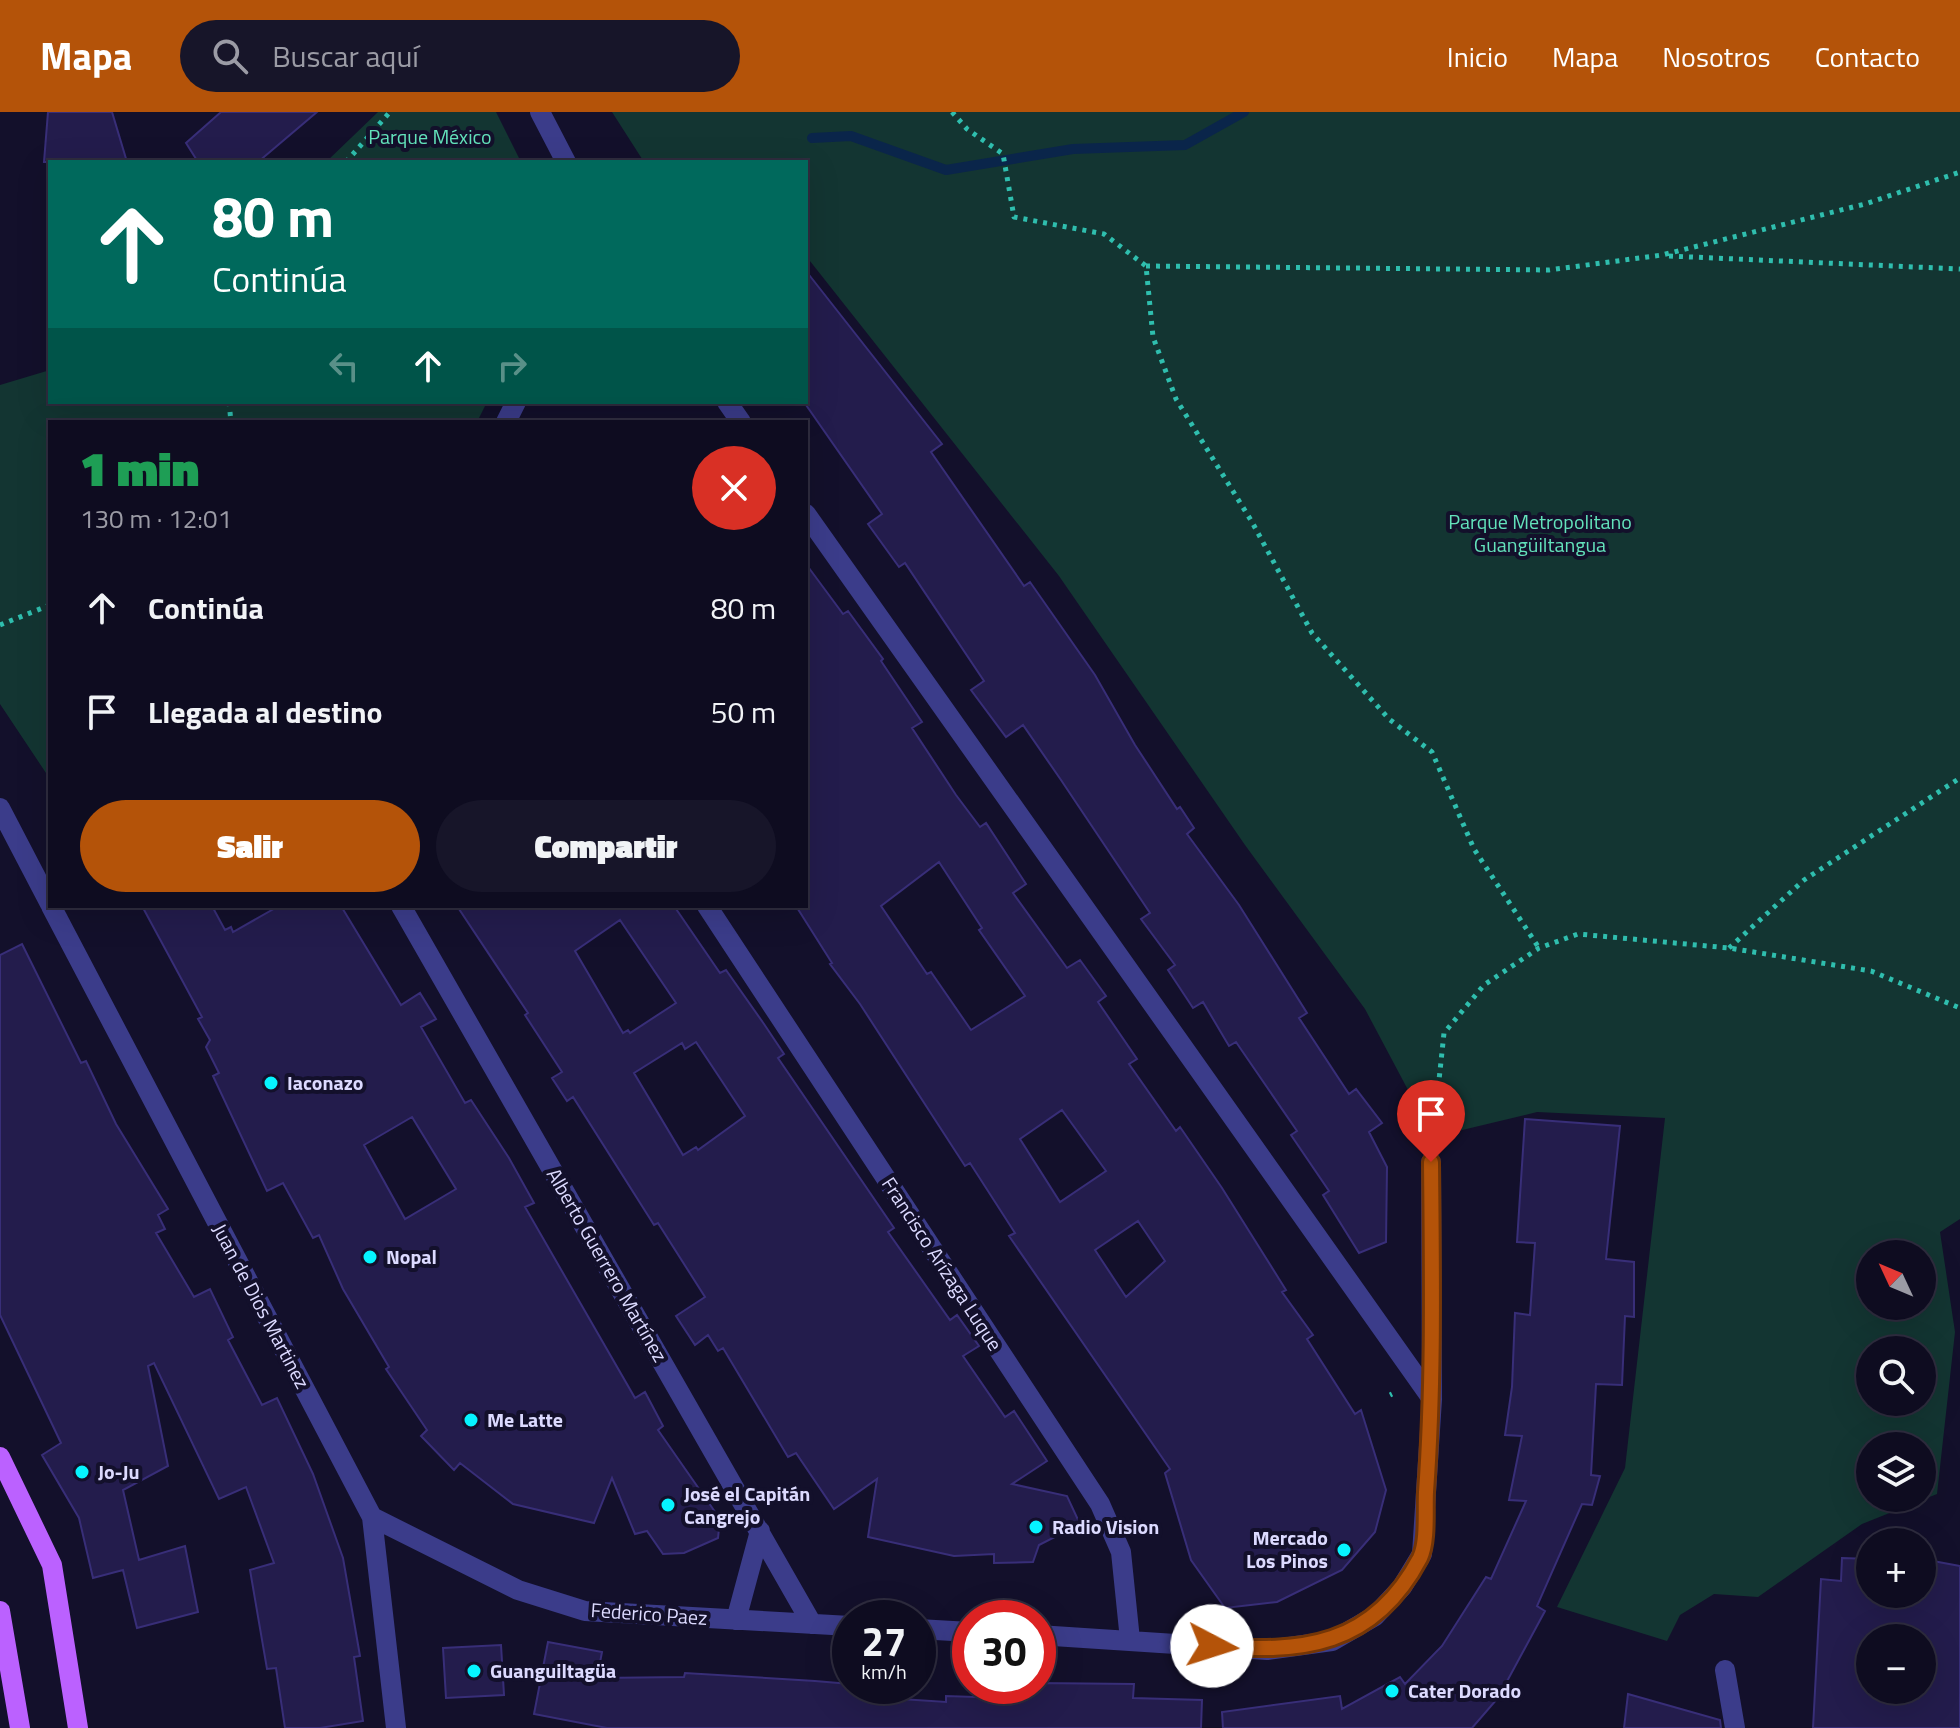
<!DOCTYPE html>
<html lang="es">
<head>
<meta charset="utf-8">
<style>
	body { margin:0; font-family:"Titillium Web",sans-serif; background:#171529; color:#f1f3f6; height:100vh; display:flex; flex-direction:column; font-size:30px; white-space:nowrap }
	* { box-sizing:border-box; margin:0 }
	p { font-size:26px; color:#9b9ba5 }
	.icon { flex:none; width:44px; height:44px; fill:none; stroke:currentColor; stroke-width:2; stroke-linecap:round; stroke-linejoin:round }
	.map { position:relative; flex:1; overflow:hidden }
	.drawer { position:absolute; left:48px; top:308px; width:760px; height:488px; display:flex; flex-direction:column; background:#0e0c20; border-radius:0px; box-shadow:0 8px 32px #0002,0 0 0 2px #2e2c3e }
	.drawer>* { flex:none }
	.guide { position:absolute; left:48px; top:48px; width:760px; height:244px; border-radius:0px; box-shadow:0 8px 32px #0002,0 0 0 2px #2e2c3e; background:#00695c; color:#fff; overflow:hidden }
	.needle { width:52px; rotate:314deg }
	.controls { position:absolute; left:1856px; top:1128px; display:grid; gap:16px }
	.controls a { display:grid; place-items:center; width:80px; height:80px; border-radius:50%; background:#0e0c20; box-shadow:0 8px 32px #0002,0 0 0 2px #2e2c3e; font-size:40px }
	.speed { position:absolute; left:832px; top:1488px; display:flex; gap:16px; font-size:40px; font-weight:700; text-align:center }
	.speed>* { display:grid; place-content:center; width:104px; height:104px; border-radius:50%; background:#0e0c20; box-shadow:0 8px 32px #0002,0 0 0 2px #2e2c3e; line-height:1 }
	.speed small { font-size:20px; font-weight:400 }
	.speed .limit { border:12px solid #d22; background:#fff; color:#111 }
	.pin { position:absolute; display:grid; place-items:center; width:68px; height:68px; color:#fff; margin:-82px -34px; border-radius:50% 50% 50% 0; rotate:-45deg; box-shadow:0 0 8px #0007 }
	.pin .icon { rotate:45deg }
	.me { position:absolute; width:88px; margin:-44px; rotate:95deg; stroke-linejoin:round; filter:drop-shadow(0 0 6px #0008) }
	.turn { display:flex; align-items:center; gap:28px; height:168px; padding:0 32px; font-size:36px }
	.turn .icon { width:104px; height:104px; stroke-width:2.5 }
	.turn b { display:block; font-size:56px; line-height:68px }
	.lanes { display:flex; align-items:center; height:76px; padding:0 32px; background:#0003; justify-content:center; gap:40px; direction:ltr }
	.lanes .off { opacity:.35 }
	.round { display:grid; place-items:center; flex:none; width:84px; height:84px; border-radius:42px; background:#171529 }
	.headline { display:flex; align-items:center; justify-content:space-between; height:136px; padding:0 32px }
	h1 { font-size:48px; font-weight:800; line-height:60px; color:#1e9e55 }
	.action { display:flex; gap:16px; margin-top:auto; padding:16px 32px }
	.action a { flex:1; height:92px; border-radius:48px; background:#b45309; color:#fff; font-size:32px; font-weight:800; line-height:92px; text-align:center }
	.action a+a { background:#171529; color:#f1f3f6 }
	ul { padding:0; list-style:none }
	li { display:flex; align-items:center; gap:24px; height:104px; padding:0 32px }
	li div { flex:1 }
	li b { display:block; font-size:30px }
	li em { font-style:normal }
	header { display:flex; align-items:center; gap:48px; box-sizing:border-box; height:112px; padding:0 40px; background:#b45309; color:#fff }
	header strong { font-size:38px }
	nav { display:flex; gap:44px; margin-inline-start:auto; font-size:28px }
	.search { width:560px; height:72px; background:#171529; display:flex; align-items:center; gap:20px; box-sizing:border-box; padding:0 28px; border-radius:44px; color:#9b9ba5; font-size:30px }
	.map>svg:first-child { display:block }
</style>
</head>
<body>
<header>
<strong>Mapa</strong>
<div class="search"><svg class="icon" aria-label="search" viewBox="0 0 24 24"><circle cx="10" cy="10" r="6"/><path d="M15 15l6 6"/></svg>Buscar aquí</div>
<nav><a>Inicio</a><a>Mapa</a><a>Nosotros</a><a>Contacto</a></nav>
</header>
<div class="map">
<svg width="1960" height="1616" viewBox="0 0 1960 1616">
	<rect width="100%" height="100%" fill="#13102b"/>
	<path fill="#133532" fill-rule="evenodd" d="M378,0h118l25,50h-195z
		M612,0h1348v1107l-20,13 15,100 -18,162 -75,30 -104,73 -44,-3 -34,21 -13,26 -110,-34 68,-139 40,-350 -128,-6 -104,25 -68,-128 -120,-164 -186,-269 -253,-320v-94h-162zM1870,1142h52v52h-52zM1870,1238h52v52h-52zM1922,1334v52h-52v-52z
		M50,258v32h437l-10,20h-427v357l-50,-75v-319z"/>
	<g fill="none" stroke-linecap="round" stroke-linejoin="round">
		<path stroke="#0a254a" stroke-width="10" d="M812,26l39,-2 95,34 127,-21 112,-4 59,-33"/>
	</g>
	<path fill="#231c4c" stroke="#382e78" stroke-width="2" fill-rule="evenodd" d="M48,0h64l15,50h-83z
		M221,0h96l-59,50h-60l-12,-19z
		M806,159l136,173 -11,8 93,134 6,-4 65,93 40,70 42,64 3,-2 14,21 -7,6 52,71 68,108 -8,5 50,76 7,-5 26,34 -13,9 18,35 -1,75 -27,11 -36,-58 6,-4 -38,-56 6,-4 -61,-89 -7,4 -26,-44 -10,6 -25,-38 7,-5 -34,-46 9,-6 -89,-133 -38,-55 -17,12 -35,-47 13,-9 -79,-118 -6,4 -31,-43 14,-10 -76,-109z
		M806,452l37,50 5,-3 35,48 -2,2 41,61 -10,6 44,67 24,32 6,-4 40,61 -13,9 54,75 13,-8 26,36 -8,6 39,57 -8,5 47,67 4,-4 42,61 64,102 -4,2 31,43 -6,4 48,75 6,-4 25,80 -11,42 -33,38 -65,32 -52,6 -34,-48 -26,-87 5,-4 -161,-233 6,-3 -45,-70 -5,3 -105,-162 -30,-40 2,-1 -36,-57h10zM939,750l43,66 -3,2 46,66 -54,34 -40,-58 -4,2 -46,-68zM1062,998l44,61 -46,31 -40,-63zM1138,1109l27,40 -39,36 -31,-47z
		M142,794h70l13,24 6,-3 2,5 46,-26h62l60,99 19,-12 16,26 -15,8 44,76 6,-3 38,58 25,45 -9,4 110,191 10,-6 18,34 -5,4 62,89 -2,19 -34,15 -21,1 -16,-23 -12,3 -23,-56 -18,45 -81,-19 -53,-41 -6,7 -33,-34 6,-6 -41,-61 3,-2 -46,-78 -24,-54 -6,3 -30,-55 -16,8 -54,-115 6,-3 -13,-26 4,-7 -12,-21 4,-2zM412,1005l44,72 -51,30 -41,-74z
		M457,794h217l46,67 6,-3 38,54 20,30 -6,4 116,170 -6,4 62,88 7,-5 22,31 -16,10 42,61 9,-6 33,50 -35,23 55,12 13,28 -41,21 -6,17 -39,1v-9l-40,2 -86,-19 9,-58 -43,30 -38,-56 -8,4 -65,-109 -5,3 -10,-16 -13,10 -19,-29 29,-19 -47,-74 -4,2 -81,-128 -6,4 -15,-23 10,-6 -37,-57 3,-2zM620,808l56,83 -46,30 -2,-3 -5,3 -48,-82zM696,930l49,74 -47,34 -2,-3 -13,8 -49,-82 48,-30 3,6z
		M22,832l59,119 5,-2 30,63 52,85 -10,6 7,14 -9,4 38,64 16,-8 23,48 -5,3 34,65 15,-7 36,76 30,84 17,98 -6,1 9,64 -43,7h-35l-9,-60 -9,1 -17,-99 24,-7 -28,-76 -27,12 -65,-136 -6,3 20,100 -45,24 16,70 46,-14 13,66 -61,16 -14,-58 -30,8 -14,-60 -37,-63 19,-12 -61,-128v-360z
		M1525,1007l95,7 -14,133 28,3v55l-9,-1 -3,69 -26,-1 -5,91 9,1 -8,29 -10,-1 -45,102 8,5 -47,87 -26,30h-249l-1,-16 118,-16 2,13 58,-32 5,7 37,-38 44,-69 5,2 35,-78 -17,-1 13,-64 -17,-1 7,-48 3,-74 15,2 5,-72 -18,-1z
		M1842,1446l28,1v35h52v-35l38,7v162h-147l8,-149 20,2zM1870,1526h52v52h-52z
		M548,1530l54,10 -5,26 87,-1 1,-4 130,8 58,5 -2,11 75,5v-6l60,2 1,-12h31v-3l96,1 -1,14 69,2 -1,28h-594l-73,-14z
		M501,1533l3,50 -58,3 -3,-50z
		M1628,1582l92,26 1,8h-97z"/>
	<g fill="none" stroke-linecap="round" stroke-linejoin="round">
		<path stroke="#2fbeae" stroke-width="5" stroke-dasharray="4 6" stroke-linecap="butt" d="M952,0l15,17 36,25 11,63 90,17 42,32 7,71 23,62 76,123 60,111 77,86 43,33 42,97 65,99
			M346,50l44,-50
			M1669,144l291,13
			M1146,154l403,4 113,-15 203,-51 95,-32
			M229,290l2,20
			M0,513l50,-20
			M1729,836l75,-68 156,-102
			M1433,1025l11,-104 40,-48 55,-37 39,-14 151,14 142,23 89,37
			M1390,1283l2,-1"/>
		<path stroke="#3b3c8a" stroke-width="20" d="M540,0l26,50
			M727,290l14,20
			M506,310l10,-20
			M806,402l626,885
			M0,696l50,96
			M51,794l321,611 24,211
			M401,794l411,718
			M707,794l393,598 21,48 9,88
			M372,1405l146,73 67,21 265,15
			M736,1508l24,-89
			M918,1517l52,3
			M1038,1523l229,15 65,-9 43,-25 27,-29 20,-33 10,-155 -1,-237
			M1725,1558l10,58"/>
		<path stroke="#bb61ff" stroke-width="20" d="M0,1345l52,108 26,163
			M0,1499l20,117"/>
	</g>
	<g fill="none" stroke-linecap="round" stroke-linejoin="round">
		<g stroke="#753606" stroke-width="20">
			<path id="route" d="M1212,1534c90,7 161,1 208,-88 8,-17 5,-47 6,-66 8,-110 6,-220 5,-330"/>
		</g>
		<use href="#route" stroke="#b45309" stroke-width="14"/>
	</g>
	<g fill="#06f4ff" stroke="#13102b" stroke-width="3">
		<circle cx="271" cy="971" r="8"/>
		<circle cx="370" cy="1145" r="8"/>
		<circle cx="471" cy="1308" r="8"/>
		<circle cx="82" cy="1360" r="8"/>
		<circle cx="668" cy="1393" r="8"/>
		<circle cx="1036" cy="1415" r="8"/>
		<circle cx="1344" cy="1438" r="8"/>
		<circle cx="474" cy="1559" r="8"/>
		<circle cx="1392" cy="1579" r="8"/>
	</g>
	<g text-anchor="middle" stroke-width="8" stroke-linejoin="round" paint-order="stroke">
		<g font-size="20" fill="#63e2bb" stroke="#13102b">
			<text x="430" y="32">Parque México</text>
			<text x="1540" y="417">Parque Metropolitano<tspan x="1540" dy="23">Guangüiltangua</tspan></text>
		</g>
		<g font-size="20" font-weight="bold" fill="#dcdaff" stroke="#13102b" text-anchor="start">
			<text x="287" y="978">Iaconazo</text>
			<text x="386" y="1152">Nopal</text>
			<text x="487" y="1315">Me Latte</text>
			<text x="98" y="1367">Jo-Ju</text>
			<text x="684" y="1389">José el Capitán<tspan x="684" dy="23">Cangrejo</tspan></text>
			<text x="1052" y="1422">Radio Vision</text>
			<text x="1328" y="1433" text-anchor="end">Mercado<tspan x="1328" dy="23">Los Pinos</tspan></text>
			<text x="490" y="1566">Guanguiltagüa</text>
			<text x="1408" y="1586">Cater Dorado</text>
		</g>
		<g font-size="20" fill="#dcdaff" stroke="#13102b">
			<text transform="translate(942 1152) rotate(57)" y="7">Francisco Arízaga Luque</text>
			<text transform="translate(607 1153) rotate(60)" y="7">Alberto Guerrero Martínez</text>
			<text transform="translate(261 1194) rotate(62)" y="7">Juan de Dios Martinez</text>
			<text transform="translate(649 1502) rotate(4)" y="7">Federico Paez</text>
		</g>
	</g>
</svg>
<div class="controls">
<a><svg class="needle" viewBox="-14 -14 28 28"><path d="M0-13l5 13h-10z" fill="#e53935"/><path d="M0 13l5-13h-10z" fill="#9b9ba5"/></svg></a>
<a><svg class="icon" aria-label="search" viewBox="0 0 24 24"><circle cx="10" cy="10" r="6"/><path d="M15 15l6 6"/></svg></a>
<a><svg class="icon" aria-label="layers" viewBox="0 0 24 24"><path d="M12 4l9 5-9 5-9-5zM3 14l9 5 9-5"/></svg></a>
<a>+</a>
<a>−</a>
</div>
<div class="speed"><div>27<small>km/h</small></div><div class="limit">30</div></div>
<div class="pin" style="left:1431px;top:1050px;background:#d93025"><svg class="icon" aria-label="arrive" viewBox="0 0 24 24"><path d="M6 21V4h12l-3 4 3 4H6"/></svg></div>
<svg class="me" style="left:1212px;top:1534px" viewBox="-20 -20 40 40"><circle r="19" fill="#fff"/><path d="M0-13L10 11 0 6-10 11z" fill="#b45309"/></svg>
<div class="guide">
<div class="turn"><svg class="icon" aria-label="ahead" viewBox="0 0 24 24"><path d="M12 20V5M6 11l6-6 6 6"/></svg><div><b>80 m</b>Continúa</div></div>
<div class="lanes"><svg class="icon off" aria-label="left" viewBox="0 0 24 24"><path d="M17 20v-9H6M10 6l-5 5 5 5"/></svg><svg class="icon" aria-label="ahead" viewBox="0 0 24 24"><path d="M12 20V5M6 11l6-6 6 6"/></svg><svg class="icon off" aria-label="right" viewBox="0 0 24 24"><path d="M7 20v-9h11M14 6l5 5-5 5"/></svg></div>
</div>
<section class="drawer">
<div class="headline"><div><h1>1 min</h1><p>130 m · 12:01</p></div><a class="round" style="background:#d93025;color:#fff"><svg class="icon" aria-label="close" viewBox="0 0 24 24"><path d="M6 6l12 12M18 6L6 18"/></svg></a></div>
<ul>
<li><svg class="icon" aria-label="ahead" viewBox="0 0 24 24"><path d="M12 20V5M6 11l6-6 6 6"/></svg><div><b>Continúa</b></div><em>80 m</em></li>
<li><svg class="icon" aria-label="arrive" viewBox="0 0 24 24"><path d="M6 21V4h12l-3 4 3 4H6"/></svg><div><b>Llegada al destino</b></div><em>50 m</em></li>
</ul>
<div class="action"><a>Salir</a><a>Compartir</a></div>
</section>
</div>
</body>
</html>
